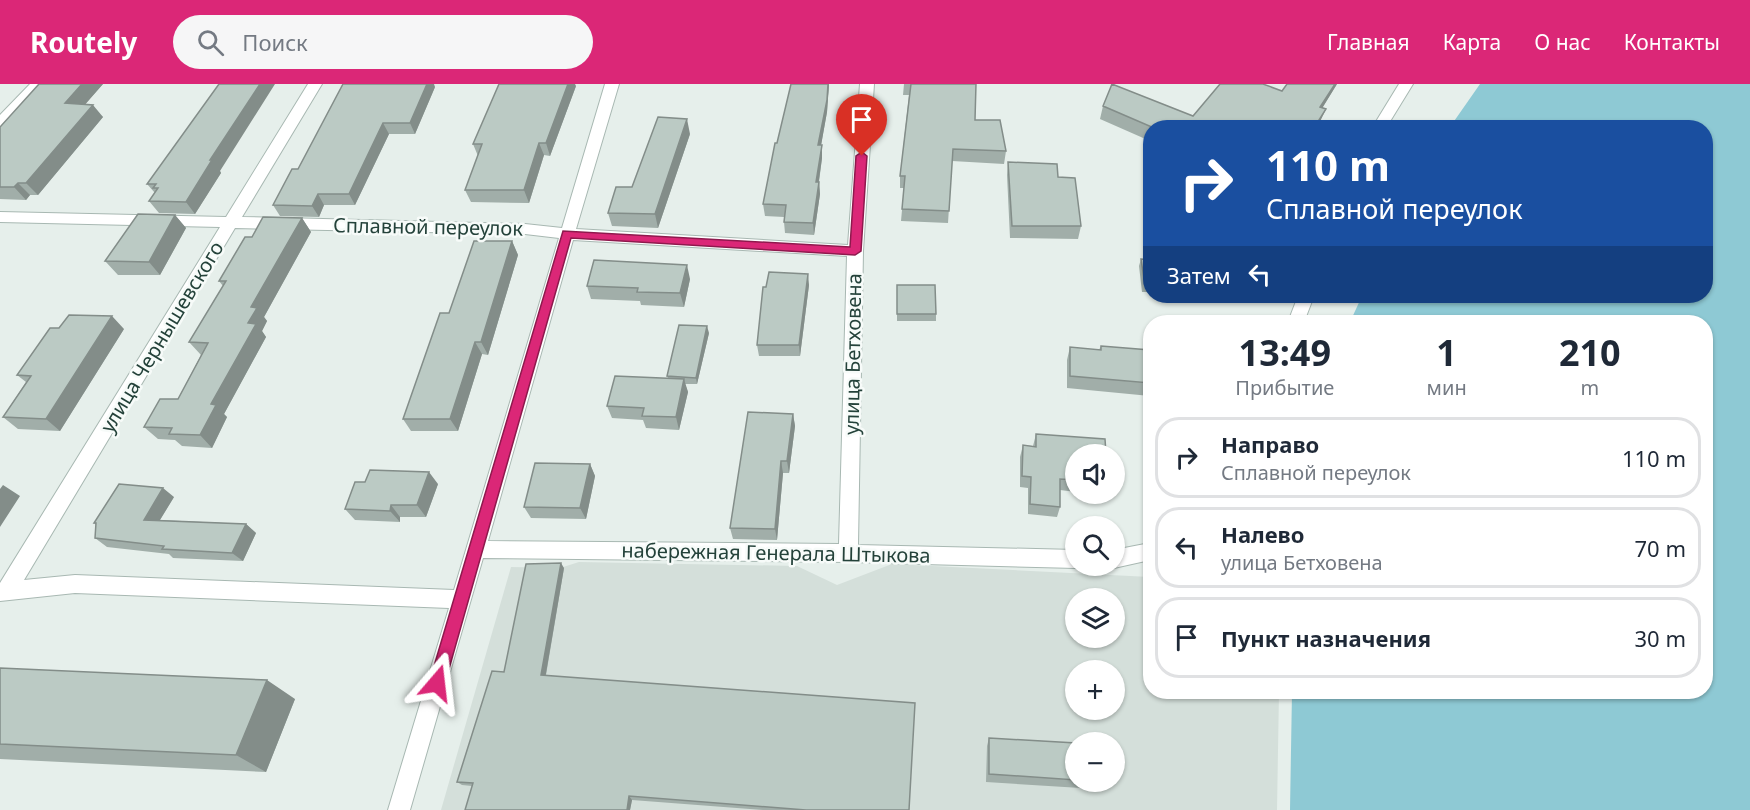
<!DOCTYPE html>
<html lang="ru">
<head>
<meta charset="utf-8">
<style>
	body { margin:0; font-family:"Noto Sans",sans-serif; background:#f6f6f7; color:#1f2937; height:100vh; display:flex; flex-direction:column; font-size:22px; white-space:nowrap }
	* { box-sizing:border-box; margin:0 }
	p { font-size:20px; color:#747a83 }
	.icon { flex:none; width:33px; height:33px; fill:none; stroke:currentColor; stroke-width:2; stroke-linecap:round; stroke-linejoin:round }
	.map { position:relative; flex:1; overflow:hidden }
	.sheet { position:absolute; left:1143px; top:231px; width:570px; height:384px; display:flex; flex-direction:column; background:#fff; border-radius:24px; box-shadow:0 2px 4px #0004 }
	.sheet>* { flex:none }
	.banner { position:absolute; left:1143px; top:36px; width:570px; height:183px; border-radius:24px; box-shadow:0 2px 4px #0004; background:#1a4fa0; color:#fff; overflow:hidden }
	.fabs { position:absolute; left:1065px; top:360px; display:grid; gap:12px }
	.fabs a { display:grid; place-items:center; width:60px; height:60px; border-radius:50%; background:#fff; box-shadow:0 2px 4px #0004; font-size:30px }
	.pin { position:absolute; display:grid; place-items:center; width:51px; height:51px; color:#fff; margin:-62px -26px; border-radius:50% 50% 50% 0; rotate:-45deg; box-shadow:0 0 6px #0007 }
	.pin .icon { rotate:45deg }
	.me { position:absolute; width:66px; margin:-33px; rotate:17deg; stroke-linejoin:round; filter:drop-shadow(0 0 4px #0008) }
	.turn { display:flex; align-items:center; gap:21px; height:126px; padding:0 24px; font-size:27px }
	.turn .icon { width:78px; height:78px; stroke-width:2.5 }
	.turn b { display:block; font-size:42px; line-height:51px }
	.then { display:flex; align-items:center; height:57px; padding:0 24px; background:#0003; gap:12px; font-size:22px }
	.eta { display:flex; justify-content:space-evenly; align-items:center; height:102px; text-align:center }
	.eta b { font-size:36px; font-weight:700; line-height:42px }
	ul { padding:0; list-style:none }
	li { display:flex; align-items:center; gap:18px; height:81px; margin:0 12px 9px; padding:0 12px; border:3px solid #e0e1e3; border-radius:24px }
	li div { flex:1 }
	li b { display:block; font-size:22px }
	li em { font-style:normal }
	header { display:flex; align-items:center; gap:36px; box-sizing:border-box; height:84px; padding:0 30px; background:#db2777; color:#fff }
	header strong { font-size:28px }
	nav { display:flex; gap:33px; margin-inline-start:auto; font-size:21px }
	.search { width:420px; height:54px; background:#f6f6f7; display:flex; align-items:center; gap:15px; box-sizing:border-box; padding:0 21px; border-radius:33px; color:#747a83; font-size:22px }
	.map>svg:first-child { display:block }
</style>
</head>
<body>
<header>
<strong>Routely</strong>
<div class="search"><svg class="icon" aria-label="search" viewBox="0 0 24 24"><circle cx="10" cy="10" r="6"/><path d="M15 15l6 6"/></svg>Поиск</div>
<nav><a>Главная</a><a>Карта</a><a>О нас</a><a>Контакты</a></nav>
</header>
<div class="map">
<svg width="1750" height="726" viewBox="0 0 1750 726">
	<rect width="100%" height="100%" fill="#e6efeb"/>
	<path fill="#d4dfda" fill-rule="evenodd" d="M579,478l218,4 40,19 55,-21 258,13v115h129l-2,118h-836l70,-243 49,1zM1076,514h38v40h-38zM1076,586h38v40h-38zM1076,658h38v40h-38z"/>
	<path fill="#8ec9d4" d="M1480,0h270v726h-460l2,-118h414v-370h-356l12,-26h344v-168l-256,-1z"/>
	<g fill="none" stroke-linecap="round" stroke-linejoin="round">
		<g stroke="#a8b8b2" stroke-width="2">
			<path id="minor" d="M30,0h15l-40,42 -5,1v-12z
				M308,0h14l-80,133 283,7 37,4 43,-144h14l-43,145 272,16 12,-161h14l-11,167 -5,294 218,5v16h6l-6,2 -228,-6 -365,-4 -73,252h-22l61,-202 -374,-15 -75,8v-18l220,-356 -220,-5v-10l226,5zM235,144l290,6 34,4 -105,352 -379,-15 -51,5zM573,156l274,16 -8,288 -351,-3z
				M1399,0h14l-27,44h-14z
				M1298,212h16l-10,26h-16z
				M1150,459v17l-36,8 -6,-2h6v-16z"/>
		</g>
		<use href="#minor" fill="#fff" fill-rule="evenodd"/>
	</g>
	<path fill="#a1aea9" d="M39,0h64l-18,20 18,13 -65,78h-8l-4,5 -26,-1v-72z
		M791,0h38l-2,28 -6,33h1v13l-3,24 1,12 -6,41 -29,-2 -1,-11v-5l-19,-1 -2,-12z
		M904,0h72l-1,36 31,31 -2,13 -52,-3 -4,62 -47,-2 3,-33h-4v-12l9,-81h-6z
		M1287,0h50l-15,24 -2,14 -3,6h-167v13l-50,-22 3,-13 90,10 89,-25z
		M576,2l-26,70 -6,-1 -15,48 -58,-1 -6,-12 13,-34 -5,-12z
		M435,3l-20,47h-26l-34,71h-31l-5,12 -39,-1 -7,-11 25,-36z
		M690,50l-32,94 -46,-2 -4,-13 24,-26z
		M1008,78l50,15 23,49 -3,13 -68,-1 -3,-63z
		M220,87l1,2 -26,41 -36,-1 -10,-12 6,-8 -8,-9z
		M175,131l11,13 -26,47h-42l-13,-14z
		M302,134l9,14 -47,85 3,4 -5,10 4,6 -42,77 3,3 -15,31 -30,-2 -7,-6 -17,-1 -14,-12 34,-28 23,-44 -12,-13 34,-56 -4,-5 33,-44z
		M512,157l6,14 -30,100 -6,-1 -24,77h-47l-8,-12 46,-106z
		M1141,175l9,1v32h-8l-3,-26z
		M690,195l-6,28 -43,-2 -1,-4 -49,-2 -4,-13z
		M809,201l-9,71h-41l-2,-11z
		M897,201l39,29v7h-39z
		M124,245l-64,102 -42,-2 -15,-12 23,-35 -9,-7z
		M709,249l-12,51h-12l3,8 -9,38 -33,-2 -3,-8 -31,-2 -5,-12 61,-28 -1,-2z
		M1101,262l49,4v46l-83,-8v-28l3,-13 29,3z
		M793,330l2,12 -6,47h-6l-6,67 -44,-1 -3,-11z
		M1036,350l40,20v38l-16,-2v17l-3,10 -29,-3v-26l-8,-1v-30l3,-12 10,1z
		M590,380l5,12 -9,43 -55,-1 -7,-11z
		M438,400l-12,33h-26v5l-45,-2 -10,-11z
		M174,413l-14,23 86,4 10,9 -13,28 -70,-3 -4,-4 -62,-7 -12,-9 1,-13 -2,-2z
		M564,484l-18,107 363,135h-146l-131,-10 -2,10h-165l7,-24 -10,-1 -5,-3 47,-110z
		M0,584l295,31 -29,73 -266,-13z
		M989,654l87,5v39h26l-5,7 -111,-7 1,-36z"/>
	<path fill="#838d89" d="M82,0h21l-27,31 -11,-12z
		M260,0h15l-55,87 1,2 -26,41 -9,-12 24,-42z
		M427,0h7l1,3 -20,47 -5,-11z
		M568,0h7l1,2 -26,70 -4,-13z
		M828,0h1l-2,28 -8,45 -1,-12z
		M1335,0h2l-22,36 5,-13z
		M93,21l10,12 -65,78 -12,-12z
		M1326,25l-9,19h-3z
		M687,35l3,15 -32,94 -3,-14z
		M383,39l6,11 -34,71 -6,-11z
		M539,59l5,12 -15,48 -5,-13z
		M822,61v13l-5,36 -1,-12z
		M819,98l1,12 -6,41 -1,-12z
		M18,99l12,12 -4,5 -12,-13z
		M318,110l6,11 -5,12 -7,-11z
		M175,131l11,13 -26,47 -11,-13z
		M302,134l9,14 -47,85 3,4 -5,10 4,6 -42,77 3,3 -15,31 -12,-13 11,-31 37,-81 3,-16z
		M512,157l6,14 -30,100 -7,-13z
		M687,181l3,14 -6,28 -4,-14z
		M808,190l1,11 -9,71 -1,-11z
		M112,232l12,13 -64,102 -14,-12z
		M707,242l2,7 -12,51 -1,-6z
		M475,258l7,12 -24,77 -8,-12z
		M684,295l4,13 -9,38 -3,-13z
		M793,330l2,12 -6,47 -2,-12z
		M781,377l2,12 -6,67 -2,-11z
		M590,380l5,12 -9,43 -6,-11z
		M429,388l9,12 -12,33 -9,-12z
		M3,401l17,11 -20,31v-38z
		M163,404l11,9 -19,31 -11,-8z
		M391,421l9,12v5l-10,-11z
		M246,440l10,9 -13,28 -11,-8z
		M561,479l3,5 -19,111 -4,-4z
		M267,596l28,19 -29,73 -30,-17z
		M629,712l3,4 -2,10h-3z"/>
	<path fill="#bbcac4" stroke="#838d89" stroke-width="1.5" d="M39,0h43l-17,19 28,2 -67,78h-8l-4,4h-14v-60z
		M219,0h41l-50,76h2l-26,42 -37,-1 9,-13h-5l3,-4h-9z
		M343,0h84l-17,39h-27l-34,71h-31l-6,12 -39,-1 19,-36h6z
		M499,0h69l-22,59h-7l-15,47h-59l17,-46h-9z
		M791,0h37l-1,16 -9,45h4l-6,37h3l-6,41 -29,-1 2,-17 -23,-1 12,-61h2z
		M911,0h65l-1,36h25l6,31 -53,-2 -4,62 -47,-2 3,-33h-5z
		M1112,0l81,32 27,-32h43l19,7 5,-7h48l-15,23 6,2 -12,19h-74l-3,-2 -1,2h-82l-51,-22z
		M658,33l29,2 -32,95 -47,-1 8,-26h16z
		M1008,78l49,2 1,13 17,1 6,48h-69z
		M138,130l37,1 -26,47 -44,-1z
		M263,133l39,1 -51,89 6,1 -9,15 8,1 -45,80 5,1 -16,30 -31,-1 3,-6 -28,-1 16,-28h18l30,-56 -19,-1 37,-61h-7l26,-44h7z
		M474,157h38l-31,101h-6l-25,77h-47l37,-106h9z
		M1141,175l9,1v25h-5z
		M594,176l93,5 -7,28 -43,-1 1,-4 -51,-2z
		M769,188l39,2 -9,71h-42l6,-58h3z
		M897,201h38l1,29h-39z
		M69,231l43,1 -66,103 -43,-2 28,-41 -14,-1 33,-47h9z
		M679,241l28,1 -11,52 -29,-2z
		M1101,262l49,4v33l-80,-7v-29l31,3z
		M615,292l69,3 -8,38 -34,-1 2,-8 -37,-2z
		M748,328l45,2 -6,47h-6l-6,68 -45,-1z
		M1036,350l69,5 1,15h-30v26l-16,-1v28l-30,-3 1,-27 -9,-1 1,-31 13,2z
		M535,379l55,1 -10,44 -56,-1z
		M370,386l59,2 -12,33h-26l-1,6 -45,-2 10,-27h10z
		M119,400l44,4 -19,32 102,4 -14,29 -70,-4 2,-3 -69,-8 1,-15h-2z
		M561,479l-20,112 374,28 -6,107h-103l-177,-14 -2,14h-162l8,-27 -16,-1 35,-111 12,1 22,-108z
		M0,584l267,12 -31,75 -236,-11z
		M989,654l87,5v37l-87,-6z"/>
	<path fill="#db2777" stroke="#8e194d" stroke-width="1.5" d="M862,68l5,4 -6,95 -6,4 -284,-17 -126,445 -2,6 -6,2 -5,-2 -3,-6 134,-452 287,16 6,-91z"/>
	<g text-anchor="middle" stroke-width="5" stroke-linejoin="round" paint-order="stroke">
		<g font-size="20" fill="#24423a" stroke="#f7fbf9">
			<text transform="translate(428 143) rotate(1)" y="7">Сплавной переулок</text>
			<text transform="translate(162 253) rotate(-59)" y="7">улица Чернышевского</text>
			<text transform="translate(853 270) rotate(-89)" y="7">улица Бетховена</text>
			<text transform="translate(776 469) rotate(1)" y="7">набережная Генерала Штыкова</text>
		</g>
	</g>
</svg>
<div class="fabs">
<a><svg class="icon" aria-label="sound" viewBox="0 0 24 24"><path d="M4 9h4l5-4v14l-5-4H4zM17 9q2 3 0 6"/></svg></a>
<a><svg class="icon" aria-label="search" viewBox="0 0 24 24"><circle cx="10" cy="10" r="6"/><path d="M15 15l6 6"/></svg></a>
<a><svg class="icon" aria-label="layers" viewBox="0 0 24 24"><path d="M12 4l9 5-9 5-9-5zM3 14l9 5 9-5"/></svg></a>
<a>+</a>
<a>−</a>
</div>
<div class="pin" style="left:862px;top:72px;background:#d93025"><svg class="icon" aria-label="arrive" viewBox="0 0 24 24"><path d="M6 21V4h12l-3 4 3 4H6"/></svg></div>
<svg class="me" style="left:437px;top:599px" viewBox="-20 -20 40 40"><path d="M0-17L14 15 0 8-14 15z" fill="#db2777" stroke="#fff" stroke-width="4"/></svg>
<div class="banner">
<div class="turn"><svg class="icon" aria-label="right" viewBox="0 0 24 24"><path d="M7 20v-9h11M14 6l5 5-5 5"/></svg><div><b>110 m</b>Сплавной переулок</div></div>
<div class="then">Затем<svg class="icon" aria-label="left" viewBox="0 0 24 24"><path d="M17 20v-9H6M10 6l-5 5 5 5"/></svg></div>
</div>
<section class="sheet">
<div class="eta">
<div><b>13:49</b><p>Прибытие</p></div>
<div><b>1</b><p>мин</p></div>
<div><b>210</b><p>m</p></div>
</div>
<ul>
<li><svg class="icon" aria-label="right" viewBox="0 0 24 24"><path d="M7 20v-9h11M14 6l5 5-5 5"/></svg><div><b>Направо</b><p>Сплавной переулок</p></div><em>110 m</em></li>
<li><svg class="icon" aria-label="left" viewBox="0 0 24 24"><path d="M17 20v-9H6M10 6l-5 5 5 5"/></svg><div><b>Налево</b><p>улица Бетховена</p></div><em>70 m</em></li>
<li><svg class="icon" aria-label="arrive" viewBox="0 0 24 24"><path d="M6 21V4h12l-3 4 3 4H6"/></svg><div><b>Пункт назначения</b></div><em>30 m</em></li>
</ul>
</section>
</div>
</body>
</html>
